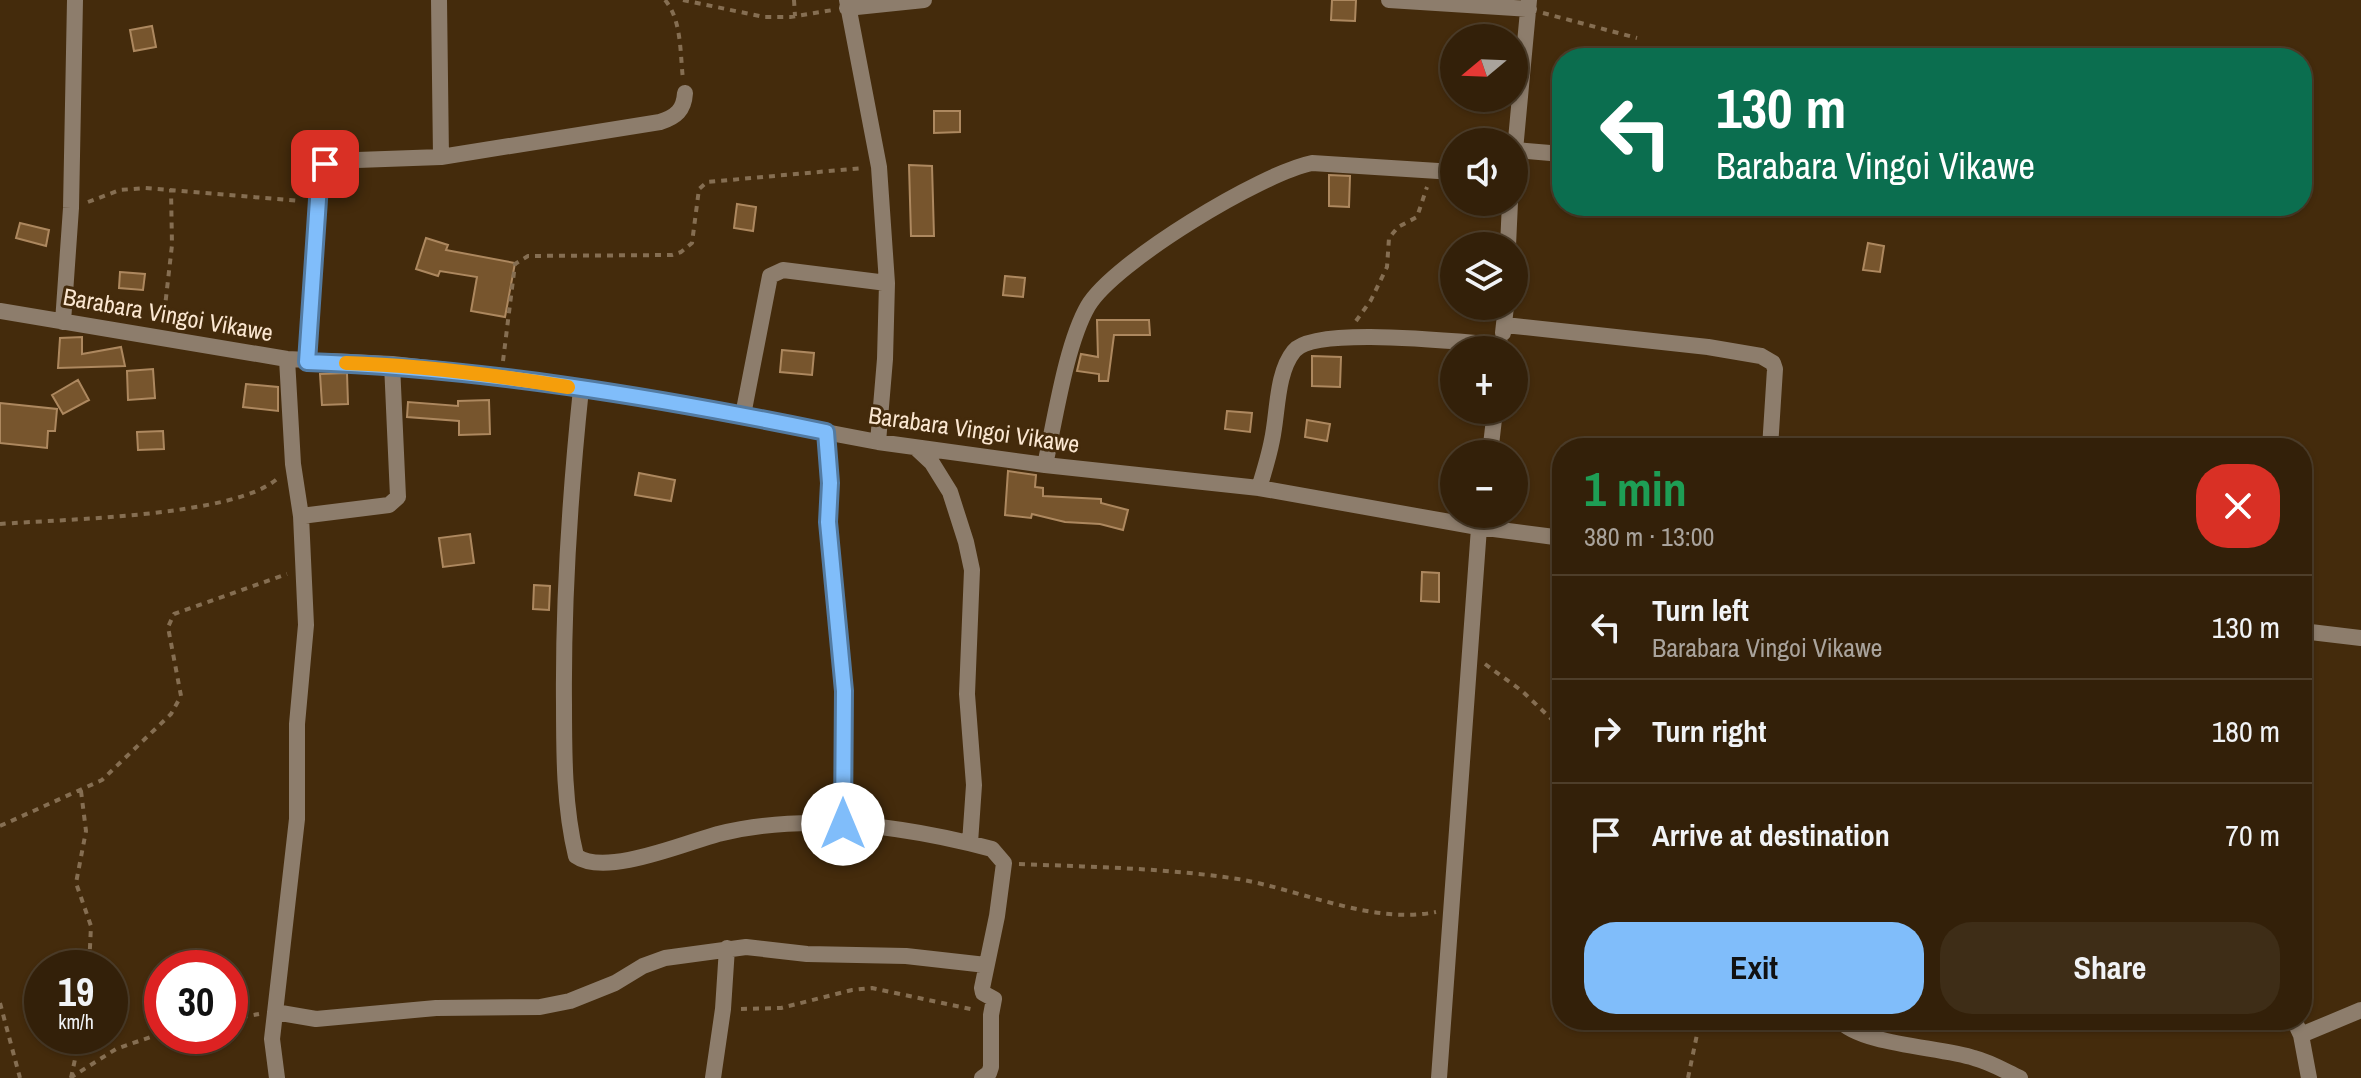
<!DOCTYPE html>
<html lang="en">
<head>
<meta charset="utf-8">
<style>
	body { margin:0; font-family:"Archivo Narrow",sans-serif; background:#3e2d17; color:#f1f3f6; height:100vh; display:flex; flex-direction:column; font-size:30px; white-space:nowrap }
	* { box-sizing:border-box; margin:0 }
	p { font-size:26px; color:#a9a39c }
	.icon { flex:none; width:44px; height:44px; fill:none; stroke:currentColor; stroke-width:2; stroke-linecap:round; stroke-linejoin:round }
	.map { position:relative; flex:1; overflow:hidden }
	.sheet { position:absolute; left:1552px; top:438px; width:760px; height:592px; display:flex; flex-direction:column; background:#332009; border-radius:32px; box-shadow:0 2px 6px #0004,0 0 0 2px #4e3e2a }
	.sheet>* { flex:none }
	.banner { position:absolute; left:1552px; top:48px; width:760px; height:168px; border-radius:32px; box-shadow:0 2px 6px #0004,0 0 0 2px #4e3e2a; background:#0b6e4f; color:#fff; overflow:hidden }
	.needle { width:52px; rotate:251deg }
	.controls { position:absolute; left:1440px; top:24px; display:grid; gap:16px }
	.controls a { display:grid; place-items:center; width:88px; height:88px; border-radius:50%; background:#332009; box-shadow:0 2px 6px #0004,0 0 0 2px #4e3e2a; font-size:40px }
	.speed { position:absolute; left:24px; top:950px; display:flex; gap:16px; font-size:40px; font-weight:700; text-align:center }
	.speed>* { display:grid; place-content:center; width:104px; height:104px; border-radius:50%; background:#332009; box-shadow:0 2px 6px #0004,0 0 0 2px #4e3e2a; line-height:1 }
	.speed small { font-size:20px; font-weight:400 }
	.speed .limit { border:12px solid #d22; background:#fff; color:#111 }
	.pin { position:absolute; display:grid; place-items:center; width:68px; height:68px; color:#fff; margin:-34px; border-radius:16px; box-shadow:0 4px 12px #0006 }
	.me { position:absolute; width:88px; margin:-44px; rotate:0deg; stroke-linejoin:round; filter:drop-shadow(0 0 6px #0008) }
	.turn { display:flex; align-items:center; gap:28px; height:168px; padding:0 32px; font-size:36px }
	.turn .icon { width:104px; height:104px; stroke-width:2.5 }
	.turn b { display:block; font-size:56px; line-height:68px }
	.round { display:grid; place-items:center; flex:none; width:84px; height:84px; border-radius:32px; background:#3e2d17 }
	.headline { display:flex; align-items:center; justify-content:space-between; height:136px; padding:0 32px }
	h1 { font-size:48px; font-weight:800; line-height:60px; color:#1e9e55 }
	.primary-button { display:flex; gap:16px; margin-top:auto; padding:16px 32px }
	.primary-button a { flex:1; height:92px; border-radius:32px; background:#80bdfa; color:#111; font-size:32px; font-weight:800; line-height:92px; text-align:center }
	.primary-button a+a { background:#3e2d17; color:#f1f3f6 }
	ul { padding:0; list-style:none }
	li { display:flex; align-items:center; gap:24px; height:104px; padding:0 32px; border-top:2px solid #4e3e2a }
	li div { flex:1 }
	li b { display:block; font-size:30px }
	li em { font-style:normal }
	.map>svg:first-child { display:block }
</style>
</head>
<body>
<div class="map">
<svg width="2361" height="1078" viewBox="0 0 2361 1078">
	<rect width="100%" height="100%" fill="#442b0c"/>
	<path fill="#77552d" stroke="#ad885f" stroke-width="2" d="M1332,0h24l-1,21 -24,-1z
		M152,26l4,21 -22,4 -4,-21z
		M934,111h26v21l-26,1z
		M909,165l23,1 2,70h-23z
		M1329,175l21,1 -1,31 -20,-1z
		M737,204l19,3 -3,24 -19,-3z
		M20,223l29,7 -3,16 -30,-8z
		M426,238l22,7 -2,5 69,13 -10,54 -34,-6 6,-34 -37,-6 -2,5 -22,-7z
		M1868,243l16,3 -4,26 -17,-2z
		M120,272l25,2 -2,16 -24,-2z
		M1005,276l20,2 -2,19 -20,-2z
		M1097,320h52l1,15h-36l-6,46h-9v-7l-22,-3 4,-17 17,3z
		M82,337v17l39,-7 4,19 -67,2 2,-30z
		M782,350l32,3 -2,22 -32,-3z
		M1312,356l29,1 -1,30 -28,-1z
		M153,369l2,29 -27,2 -1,-29z
		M347,373l1,31 -26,1 -2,-31z
		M78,380l11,20 -26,14 -11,-19z
		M246,384l32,3v24l-35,-4z
		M489,400l1,34 -31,1v-14l-52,-4 1,-15 50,4v-5z
		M0,403l57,6 -2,22h-7l-1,17 -47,-5z
		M1227,411l25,2 -2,19 -25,-3z
		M1307,420l23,4 -3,17 -22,-4z
		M163,431l1,18 -26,1 -1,-18z
		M1008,471l28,4 -1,12 8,1v8l58,3v4l27,7 -5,20 -23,-6 -35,-2 -33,-8 -1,4 -26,-3z
		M639,473l36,7 -4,21 -36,-6z
		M470,534l4,29 -31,4 -4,-29z
		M1422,572l17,1v29l-18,-1z
		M534,585l16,1 -1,24 -16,-1z"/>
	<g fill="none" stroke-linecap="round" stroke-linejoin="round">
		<path stroke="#856e52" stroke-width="4" stroke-dasharray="6 6" stroke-linecap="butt" d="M665,0c17,20 15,54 18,79
			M683,0l81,17h26l43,-7
			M794,0l1,16
			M1543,13l94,25
			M88,202l32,-12 25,-2 155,13
			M1356,321l15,-21 16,-33 2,-29 9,-11 19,-10 10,-30
			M163,324l9,-79 -1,-56
			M503,361l12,-97 13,-8 144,-1 9,-3 11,-9 7,-54 8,-7 156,-14
			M0,524c62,-5 236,-7 278,-46
			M1485,664l37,27 40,38
			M81,791l5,40 -10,52 15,43 -2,42
			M0,826l102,-46 69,-66 10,-18 -13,-69 6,-13 113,-40
			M1019,864c73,3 146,4 219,15 64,11 135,46 198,33
			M0,1003l20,75
			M741,1009l40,-1 71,-18 20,-2 103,22
			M230,1019l29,-5
			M70,1078l46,-29 46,-16
			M71,1078l9,-42
			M1688,1078l12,-58"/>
		<path stroke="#8d7d6c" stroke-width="16" d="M439,0l2,157
			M847,0l32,167 8,116 -2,76 -7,83
			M1389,0l140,9
			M847,8l77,-8
			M1516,150l46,4
			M1514,161l15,-161
			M1508,246l2,-44
			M0,311l287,48 105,5 109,12 129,19 248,47 167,23 214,23 219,39 84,11
			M63,322l8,-114 4,-208
			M1505,325l203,22 53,9 12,7 2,6 -5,79
			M1503,333l3,-27
			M307,362l13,-192 9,-9 112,-4 219,-35c16,-5 24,-12 25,-29
			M581,389c-11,105 -18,209 -17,315 0,50 0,103 12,152 29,21 109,-13 142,-22 89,-22 187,-8 274,15l12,14 -7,53 -15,72 1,5 11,6 -3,16v52l-2,6 -7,5
			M743,415l27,-139 13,-6 104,13
			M826,432l4,51 -2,39 16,169 -1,133
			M916,448l16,15 18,29 16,50 6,28 -5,124 7,91 -4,58
			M1490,454l5,-44
			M1045,465c10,-45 21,-121 43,-159 26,-44 174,-133 224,-143l142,9
			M1259,488c5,-16 10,-32 13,-48 6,-27 4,-67 22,-89 21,-26 171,-8 207,-6
			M301,516l88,-11 9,-8 -6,-133
			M2302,631l59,7
			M275,1012l41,7 120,-11 104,-1 30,-6 45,-18 28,-17 22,-8 81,-11 61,7 99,2 80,9
			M1839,1020c22,25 102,27 135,38 16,4 31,13 46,20
			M2294,1020l7,15 8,43
			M2301,1035l60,-25
			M277,1078l-5,-39 25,-220v-95l9,-99 -5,-109 -8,-52 -6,-105
			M713,1078l10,-69 4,-61
			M1439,1078l41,-564"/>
	</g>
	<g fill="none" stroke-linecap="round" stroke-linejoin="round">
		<g stroke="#537ba2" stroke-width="20">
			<path id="route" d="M325,164l-5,6 -13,192c175,6 348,35 519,70l4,51 -2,39 16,169 -1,133"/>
		</g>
		<use href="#route" stroke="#80bdfa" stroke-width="14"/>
		<path stroke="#f59e0b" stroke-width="14" d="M346,363c75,2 149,12 222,24"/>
	</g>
	<g text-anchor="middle" stroke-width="6" stroke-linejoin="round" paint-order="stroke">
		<g font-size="24" fill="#fbe7d1" stroke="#442b0c">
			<text transform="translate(168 315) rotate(10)" y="8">Barabara Vingoi Vikawe</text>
			<text transform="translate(974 430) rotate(8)" y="8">Barabara Vingoi Vikawe</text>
		</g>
	</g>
</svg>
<div class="controls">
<a><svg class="needle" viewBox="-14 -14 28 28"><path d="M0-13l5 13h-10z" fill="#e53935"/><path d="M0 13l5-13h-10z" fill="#a9a39c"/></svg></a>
<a><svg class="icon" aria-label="sound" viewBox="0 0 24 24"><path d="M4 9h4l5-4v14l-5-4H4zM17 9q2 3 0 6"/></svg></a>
<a><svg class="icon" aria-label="layers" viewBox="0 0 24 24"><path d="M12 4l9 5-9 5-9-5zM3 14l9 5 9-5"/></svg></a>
<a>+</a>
<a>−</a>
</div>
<div class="speed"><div>19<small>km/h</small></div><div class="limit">30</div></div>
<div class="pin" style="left:325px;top:164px;background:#d93025"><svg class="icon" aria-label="arrive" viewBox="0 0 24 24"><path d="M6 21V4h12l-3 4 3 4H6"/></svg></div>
<svg class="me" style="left:843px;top:824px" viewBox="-20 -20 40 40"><circle r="19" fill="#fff"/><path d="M0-13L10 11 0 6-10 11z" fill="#80bdfa"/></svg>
<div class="banner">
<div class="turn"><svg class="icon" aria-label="left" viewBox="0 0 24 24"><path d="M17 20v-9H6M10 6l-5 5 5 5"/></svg><div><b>130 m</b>Barabara Vingoi Vikawe</div></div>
</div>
<section class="sheet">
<div class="headline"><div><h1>1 min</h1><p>380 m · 13:00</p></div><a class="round" style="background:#d93025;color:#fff"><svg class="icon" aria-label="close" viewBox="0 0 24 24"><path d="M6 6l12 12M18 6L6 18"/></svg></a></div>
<ul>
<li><svg class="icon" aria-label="left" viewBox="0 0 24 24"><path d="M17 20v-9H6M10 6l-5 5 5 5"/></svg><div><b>Turn left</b><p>Barabara Vingoi Vikawe</p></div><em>130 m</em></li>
<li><svg class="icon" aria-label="right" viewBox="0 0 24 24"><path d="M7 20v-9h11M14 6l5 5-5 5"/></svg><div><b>Turn right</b></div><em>180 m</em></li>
<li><svg class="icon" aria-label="arrive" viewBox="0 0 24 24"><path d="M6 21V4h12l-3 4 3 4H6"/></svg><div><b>Arrive at destination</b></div><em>70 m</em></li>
</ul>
<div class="primary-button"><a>Exit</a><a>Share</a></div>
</section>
</div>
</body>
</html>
